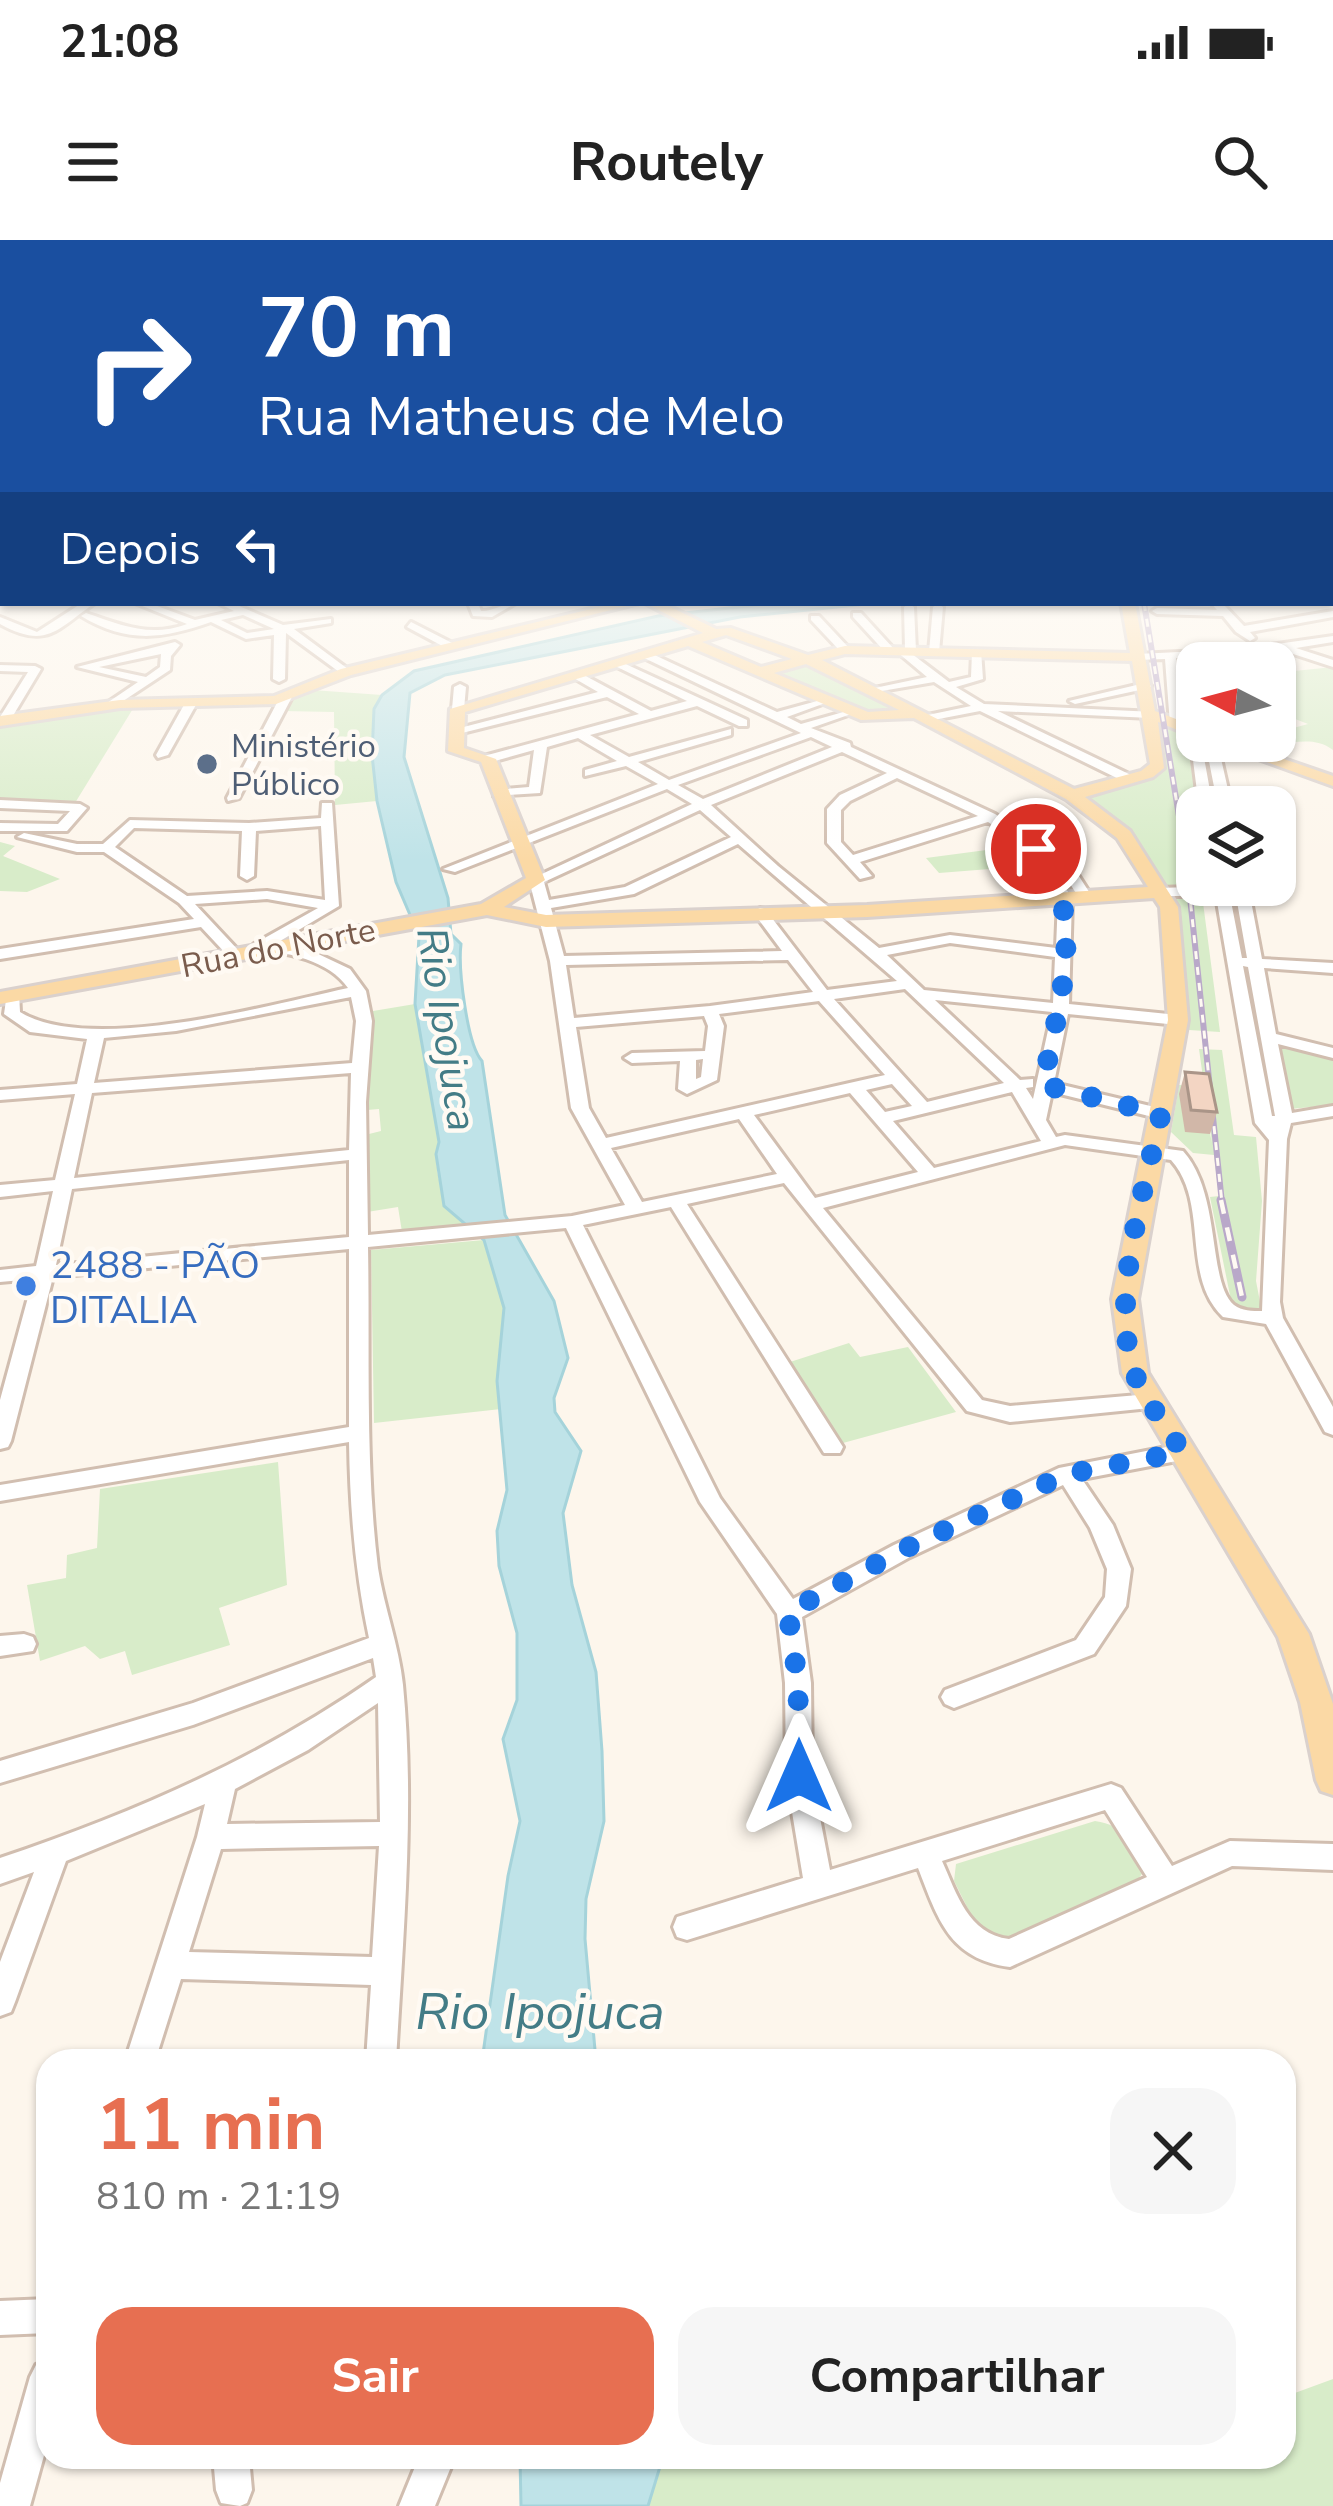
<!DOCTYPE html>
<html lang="pt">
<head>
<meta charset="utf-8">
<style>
	body { margin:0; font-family:"Nunito Sans",sans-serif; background:#f6f6f6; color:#222; height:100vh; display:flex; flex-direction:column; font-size:45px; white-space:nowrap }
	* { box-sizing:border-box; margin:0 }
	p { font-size:39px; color:#767676 }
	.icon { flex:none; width:66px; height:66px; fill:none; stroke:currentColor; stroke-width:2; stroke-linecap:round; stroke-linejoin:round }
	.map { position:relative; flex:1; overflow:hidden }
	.sheet { position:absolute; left:36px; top:1809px; width:1260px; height:420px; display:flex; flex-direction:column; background:#fff; border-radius:36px; box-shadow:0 3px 9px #0004 }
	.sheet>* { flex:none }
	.top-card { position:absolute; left:0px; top:0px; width:1335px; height:366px; box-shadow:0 3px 9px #0004; background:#1a4fa0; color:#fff; overflow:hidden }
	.needle { width:78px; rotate:276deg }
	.buttons { position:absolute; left:1176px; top:402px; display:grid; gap:24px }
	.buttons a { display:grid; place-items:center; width:120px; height:120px; border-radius:24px; background:#fff; box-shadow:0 3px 9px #0004; font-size:60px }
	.pin { position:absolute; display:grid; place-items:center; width:102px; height:102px; color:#fff; margin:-51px; border:6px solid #fff; border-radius:50%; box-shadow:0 3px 12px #0007 }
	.me { position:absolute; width:132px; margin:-66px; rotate:0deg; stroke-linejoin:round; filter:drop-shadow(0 0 9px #0008) }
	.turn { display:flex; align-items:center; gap:42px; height:252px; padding:0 60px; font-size:54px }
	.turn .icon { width:156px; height:156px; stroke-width:2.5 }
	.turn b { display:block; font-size:84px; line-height:102px }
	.then { display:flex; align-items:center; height:114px; padding:0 60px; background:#0003; gap:24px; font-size:45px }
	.round { display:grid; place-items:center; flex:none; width:126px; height:126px; border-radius:36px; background:#f6f6f6 }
	.head { display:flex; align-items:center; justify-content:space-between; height:204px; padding:0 60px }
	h1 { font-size:72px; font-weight:700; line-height:90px; color:#e76f51 }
	.cta { display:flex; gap:24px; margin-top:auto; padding:24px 60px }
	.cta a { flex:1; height:138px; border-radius:36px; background:#e76f51; color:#fff; font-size:48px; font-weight:700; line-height:138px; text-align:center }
	.cta a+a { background:#f6f6f6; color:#222 }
	.status { display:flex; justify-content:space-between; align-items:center; height:84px; padding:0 60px; background:#fff; direction:ltr }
	.status svg { height:33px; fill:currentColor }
	header { display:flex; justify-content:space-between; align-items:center; height:156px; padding:0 60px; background:#fff; font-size:54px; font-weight:700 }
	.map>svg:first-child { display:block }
</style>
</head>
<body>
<div class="status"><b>21:08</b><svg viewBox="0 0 49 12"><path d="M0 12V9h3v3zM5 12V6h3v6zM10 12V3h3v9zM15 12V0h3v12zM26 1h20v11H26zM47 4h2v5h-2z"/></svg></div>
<header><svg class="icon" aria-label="menu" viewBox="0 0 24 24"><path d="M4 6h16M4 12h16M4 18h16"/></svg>Routely<svg class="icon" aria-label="search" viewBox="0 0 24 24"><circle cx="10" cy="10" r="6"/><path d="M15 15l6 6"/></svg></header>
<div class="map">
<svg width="1333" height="2266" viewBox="0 0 1333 2266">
	<rect width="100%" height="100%" fill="#fdf6ec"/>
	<path fill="#d8ecc9" d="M810,421l96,51 -38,3 -100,-43z
		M1333,427v83c-22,-17 -46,-2 -72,-9h14v-8l33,-9 -18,-7 -15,2v-46z
		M312,450l70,5c-17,31 -9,72 -5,106l-42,4 -1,-93 -52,-1 8,-13z
		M134,467l-59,96 -75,-2v-76z
		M1168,484l22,11 13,72h-6v78l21,2 -54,1 -35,-54 -47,-38 78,-22 -5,-49z
		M0,602l15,4 -12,10 57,23 -33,13 -27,-1z
		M994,609l21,18 -76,6 -13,-15z
		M1202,655l18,137 -31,-2 -11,-122 -7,-11z
		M415,764l24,138c-8,30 5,63 26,83l-63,7 -4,-25 -31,5 2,-78 12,-3 -2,-22 -12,1 6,-99z
		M1275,803l58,12v50l-43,4z
		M1199,809l23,1 12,85 22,2 6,64 -6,80 6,31 -30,-7 -22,-108 9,-1 -5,-41 -21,-2 -22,-21 8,-47 21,1 12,57z
		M484,1000l21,68 -8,73 4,28 -127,14 -3,-173z
		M849,1103l11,14 48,-10 48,65 -113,31 -53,-81z
		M278,1222l9,123 -68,23 11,37 -98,30 -7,-24 -25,8 -15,-13 -45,15 -13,-76 39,-7 1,-23 30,-7 3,-59z
		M1095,1581c30,4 38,24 49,50l-10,14 -128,57 -28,-13 -24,-48 2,-17z
		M1333,2139v127h-685l15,-49h621v-60z"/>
	<path fill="#bfe3e8" stroke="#a5d3da" stroke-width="3" d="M774,363h102l-136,14 -295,58 -35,18 -6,64 44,141 3,36 10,10c-3,24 6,101 21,117l23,154 49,86 14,57 -14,40 1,14 26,39 -18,62 9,72 24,87 6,79 2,70 -18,78 -1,40 11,122h-114l26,-185 12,-55 -17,-82 14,-39v-67l-18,-67 -2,-35 10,-41 -10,-109 7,-73 -20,-68 -40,-34 -8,-52 3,-12 -24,-138 4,-68 -23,-54 -19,-81 -5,-46 2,-46 8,-14 32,-24 244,-55z
		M520,2217h143l-15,49h-127z"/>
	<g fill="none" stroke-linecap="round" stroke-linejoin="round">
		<g stroke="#d1beb0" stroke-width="6">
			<path id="minor" d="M1332,328h1v6h-1z
				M3,334v9l-3,1v-9z
				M82,363h13c-38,26 -48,47 -95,21v-7l37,15z
				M135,363h14l46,17 39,-9 -16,-8h14l51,22 48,-6v4l-37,6 58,43 -10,2 -56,-41 -1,46 -6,3 -6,-3 1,-44 -28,4 -35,-17c-48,17 -84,22 -130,-6l5,-3c35,12 64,25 101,11zM243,375l31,14 -27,4 -26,-13z
				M468,363h10l3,8c12,1 22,-8 35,-8l-24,14 -19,-1z
				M1211,363h11l22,23 89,-15v6l-83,15 5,6 -5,3 -14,-9 -13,-16 -66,-2 -5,-3 5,-3 60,2z
				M909,364l5,3 2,44 -4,3 37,28 22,-5 1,-24 9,-2 2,28 -27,8 28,17 171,8 2,2 -6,4 -153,-7 135,65v6h-8l-145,-71 -57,11v-6l48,-10 -37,-24 -64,11v-4l57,-12 -31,-26 9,-2 -1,-42z
				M938,364l5,3 -4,45 -5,3 -5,-3 4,-45z
				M853,373h8l33,36v4h-8l-33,-36z
				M811,376h8l30,32v4h-8l-30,-32z
				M411,382l45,23 1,2 -9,2 -41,-22z
				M1333,396v6l-37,6 37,12v7l-52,-17 -105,8 6,66 -6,4 -6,-4 -5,-65 -28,1 -5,-3 5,-3 106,-5z
				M175,402l5,3 -9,11 -1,14 -56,37 -10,-2 34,-23 -61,-15zM161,414l-1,13 -14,10 -47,-10z
				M640,412h8l129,60 51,-14v4l-41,15 14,7 53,-15v4l-43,15 39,15 1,4 144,67 41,28h9l21,14 27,42 -12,3 -25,-39 -8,-5 24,42 -3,105 109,11 8,5 -8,5 -110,-11 -14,69 113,27 3,4 -9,5 -109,-27 -6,28 10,17 9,-2 118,16c39,43 24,131 51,154 8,6 18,6 28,6l7,-171 -14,-17 -39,-227h-56l-7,-4 7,-4 88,-3 14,74 71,4v10l-69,-5 12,66 57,14v10l-55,-14 14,69 41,-7v10l-42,7 -4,16 -7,163 3,16 50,89v28l-8,-3 -59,-108 -43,-7c-43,-41 -13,-114 -52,-157l-106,-15 -242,63 159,192 28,6 140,-12 11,7 -11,7 -140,14 -43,-11 -183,-228 -97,21 156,243 -3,6h-16l-153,-246 -88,18 137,273 73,101 101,-54 165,-77 123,-24 8,2 3,6 -3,6 -8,2 -100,19 31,46 18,44 -5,37 -32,48 -140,54 -9,-4 -4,-7 4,-7 131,-50 29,-43 2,-28 -17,-41 -27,-43 -153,72 -108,60 9,66 1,93 18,94 281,-86 10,4 51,78 58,-25 103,3v26l-101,-4 -222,101c-61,-8 -72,-48 -92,-99l-231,72 -10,-3 -4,-10 4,-10 126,-39 -17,-102 -1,-93 -8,-69 -77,-112 -134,-274 -198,19c2,107 -3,216 10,321 6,40 21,77 25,117 12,124 0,251 -7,376h-30l5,-76 -190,-6 -26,82h-30l72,-224 8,-33 -139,57 -51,141 -4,10 -11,4v-54l34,-90 -34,12v-26c134,-45 260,-100 376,-181l-3,-19 -180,67 -193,58v-22l193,-58 176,-65c-14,-66 -19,-128 -20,-196l-349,59v-16l349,-58v-178l-296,28 -42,164 -3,6 -8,2v-49l33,-121 -33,3v-12l36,-4 17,-75 -53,6v-12l55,-5 20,-86 -75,6v-10l77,-6 10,-45 -57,-7 -26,-18 3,-21h12l1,19c70,43 249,-7 328,-24 -18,-27 -62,-37 -94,-38v-6l64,-36 -51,-9 -72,5 44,47 3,3 -8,5 -5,-2 -28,-30 -201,32v-10l194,-30 -15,-16 -75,-51h-27l-60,-15 7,-4 53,11h26l27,-24 119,3 72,-5 1,-15h10l7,103 -64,38 39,8 36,17 16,22 6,30 -6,81 2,133 204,-19 53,-11 -54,-97 -21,-147 -21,-81 163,-76 -25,-15 -212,83 -12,-3 215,-85 -32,-18 -41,10v-6l32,-9 -39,-23 -31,9 -7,46 -46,3v-6l35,-3 5,-37 -46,13 -4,-1v-6l155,-42 -32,-17 -149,37 -6,-4 146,-38 -26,-15v-4h8l71,38 36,-10 -78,-38 10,-2 128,59v6h-8l-42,-20 -107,29 39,22 102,-28v6l-93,27 31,18 132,-47 -161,-77zM811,497l21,10 -129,52 -25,-14zM842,512l45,21 -47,22 -13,14v34l33,36 12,-3 -12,-14 128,-40 44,29 26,48 -2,49 -106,-13 -71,13 -101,-82 -67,-61zM897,538l81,38 -125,39 -12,-13v-32l9,-9zM700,570l31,27 -106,50 -76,13 -5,-18zM321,586l4,74 -58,-9 -80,5 -72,-49 19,-19 108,3 -2,45 7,4 7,-4 2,-45zM738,604l159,137 -70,9 -62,-81 -5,-1 -7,4 29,39 -218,5 -13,-48 83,-14zM1230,656h6l11,62h-5zM950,703l105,14 -2,46 -129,-13 -37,-35zM788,720l25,32 -103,14 -136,12 -8,-53zM1243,726l5,1 27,149h-3zM905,749l99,94 -77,19 -93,-103zM351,757l5,24 -4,42 -258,20 10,-45 72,-7zM935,760l117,12 -19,87 -7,-11 7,-1v-8l-13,1zM819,761l66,74 -279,63 -17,-30 -13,-81 128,-11 4,10 -3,25 -73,2 -8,5 8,5 48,-2 -2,28 9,5 30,-14 7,-54 -5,-12zM703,819l-2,18 -5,2v-19zM351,833l-2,77 -275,28 18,-85zM892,844l20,22 -27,6 -19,-22zM1012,852l29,49 -107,27 -41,-47zM850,853l68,79 -103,26 -61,-83zM739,879l38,55 -135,28 -31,-54zM349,920v77l-293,28 16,-76zM378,1463l2,119 -153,2 8,-35 73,-39zM1105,1570l42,67 -138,62c-41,-5 -52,-45 -67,-78zM379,1606l-7,111 -183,-5 32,-103z
				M0,425l35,1 6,3 -30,50 -6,4 -5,-6 28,-45 -28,-1z
				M1145,443l6,3 -2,2 -74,16 -6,-3z
				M460,444l6,3 -2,22 -6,4 -6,-4 2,-22z
				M286,454l6,3 -53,101 -11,3 -1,-3 53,-101z
				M191,460l6,3 -29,52 -10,3 -2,-3 29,-52z
				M1189,489h8v12h4l12,66h-14z
				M1205,501h12l15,66h-14z
				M0,560l80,4 7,4 -20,23h-67v-8l58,1 12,-13 -70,-3z
				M24,1394l9,3 3,7 -3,7 -33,5v-20z
				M48,2059v34l-48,2v-34z
				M48,2119v82l-18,65h-30v-23l30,-106 6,-12z
				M213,2217h36l3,33 -5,13 -7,3 -19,-3 -5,-13z
				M419,2217h36l-20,49h-36z"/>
		</g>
		<g stroke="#dad1cd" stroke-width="6">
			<path id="major" d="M616,363h23l-288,72 -75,29 -156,4 -120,18v-10l120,-16 154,-4 67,-27z
				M645,363h17l54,26 15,-1 77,27 37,-9 285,7 -9,-50h14l20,108 42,16v11l-39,-16 6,46 -11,9 -68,20 45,34 48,76 10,113 -50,279 10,74 161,261 24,70v91l-12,-4 -5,-11 -16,-78 -22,-65 -156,-264 -10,-74 56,-279 -8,-113 -6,-9 -287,19 -321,10 -59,-12 -487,89v-12l481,-88 45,-26 -45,-116 -33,-11 2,-42 253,-76zM726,395l66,24 -31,8 -59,-25zM688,406l173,74 53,-2 152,81 51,39 31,49 -281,18 -321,10 -42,-8 41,-27 -49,-121 -32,-11 1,-36zM845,414l287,7 18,103 -9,7 -67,18 -252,-129zM806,424l93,46 -31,2 -94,-39z
				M1209,501h23l101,35v10z"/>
		</g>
		<use href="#minor" fill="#fff" fill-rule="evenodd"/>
		<use href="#major" fill="#fbd9a5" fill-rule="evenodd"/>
		<g stroke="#b9a8c9" stroke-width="6">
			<path id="rail-far1" d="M1144,363l42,256 36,344"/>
		</g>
		<g stroke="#b9a8c9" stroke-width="9">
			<path id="rail" d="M1221,960l21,97"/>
		</g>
		<use href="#rail-far1" stroke="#fffaf3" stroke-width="3" stroke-dasharray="8" stroke-linecap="butt"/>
		<use href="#rail" stroke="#fffaf3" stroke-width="4.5" stroke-dasharray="14" stroke-linecap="butt"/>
	</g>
	<path fill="#d1b7a8" d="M1185,832l32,40 -7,22 -25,-2 -6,-38z"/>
	<path fill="#f3d5c3" stroke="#aa9588" stroke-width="3" d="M1185,832l24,2 8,38 -26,-2z"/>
	<linearGradient id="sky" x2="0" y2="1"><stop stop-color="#97c7e8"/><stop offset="0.49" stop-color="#fefbf6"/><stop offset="1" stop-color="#fefbf6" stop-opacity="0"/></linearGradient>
	<rect width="1333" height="621" fill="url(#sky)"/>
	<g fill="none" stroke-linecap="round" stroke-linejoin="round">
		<path stroke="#1a73e8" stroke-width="21" stroke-dasharray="0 37.8" d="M799,1536l-1,-93 -10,-71 114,-62 165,-76 115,-22c-15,-26 -38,-52 -48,-80 -25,-73 11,-184 27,-258l-118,-29c13,-75 48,-170 -7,-236"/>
	</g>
	<circle fill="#5c6f8a" stroke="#fffaf3" stroke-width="4.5" cx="207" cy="524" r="12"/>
	<circle fill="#3f7fe0" stroke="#fffaf3" stroke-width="4.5" cx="26" cy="1046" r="12"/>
	<g text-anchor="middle" stroke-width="9" stroke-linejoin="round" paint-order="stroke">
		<g font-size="33" fill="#4e5e75" stroke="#fffaf3" text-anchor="start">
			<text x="231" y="517">Ministério<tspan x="231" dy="38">Público</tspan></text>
		</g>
		<g font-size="33" fill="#7a5c4d" stroke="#fffaf3">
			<text transform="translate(278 707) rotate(-11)" y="12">Rua do Norte</text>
		</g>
		<g font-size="39" fill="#366cbe" stroke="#fffaf3" text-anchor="start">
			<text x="50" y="1038">2488 - PÃO<tspan x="50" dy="45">DITALIA</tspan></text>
		</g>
		<g font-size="42" font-style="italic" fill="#437c86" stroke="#fffaf3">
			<text transform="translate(448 789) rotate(81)" y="15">Rio Ipojuca</text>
		</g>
		<g font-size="51" font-style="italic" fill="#437c86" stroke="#fffaf3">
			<text x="540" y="1789">Rio Ipojuca</text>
		</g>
	</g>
</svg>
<div class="buttons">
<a><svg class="needle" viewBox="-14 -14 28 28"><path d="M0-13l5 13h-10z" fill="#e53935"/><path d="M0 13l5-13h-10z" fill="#767676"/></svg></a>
<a><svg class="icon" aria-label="layers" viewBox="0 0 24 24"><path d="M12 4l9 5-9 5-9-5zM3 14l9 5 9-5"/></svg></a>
</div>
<div class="pin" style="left:1036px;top:609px;background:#d93025"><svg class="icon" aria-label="arrive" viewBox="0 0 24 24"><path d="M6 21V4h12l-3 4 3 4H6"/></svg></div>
<svg class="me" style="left:799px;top:1536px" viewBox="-20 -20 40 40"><path d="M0-17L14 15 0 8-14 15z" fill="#1a73e8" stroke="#fff" stroke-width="4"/></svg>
<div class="top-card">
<div class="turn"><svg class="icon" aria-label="right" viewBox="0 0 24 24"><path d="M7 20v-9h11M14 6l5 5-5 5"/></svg><div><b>70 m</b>Rua Matheus de Melo</div></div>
<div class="then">Depois<svg class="icon" aria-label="left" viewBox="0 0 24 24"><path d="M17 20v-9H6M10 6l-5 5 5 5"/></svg></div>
</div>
<section class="sheet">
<div class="head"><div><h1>11 min</h1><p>810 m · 21:19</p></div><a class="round"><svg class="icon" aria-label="close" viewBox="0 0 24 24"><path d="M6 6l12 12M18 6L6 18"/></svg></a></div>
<div class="cta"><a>Sair</a><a>Compartilhar</a></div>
</section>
</div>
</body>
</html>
